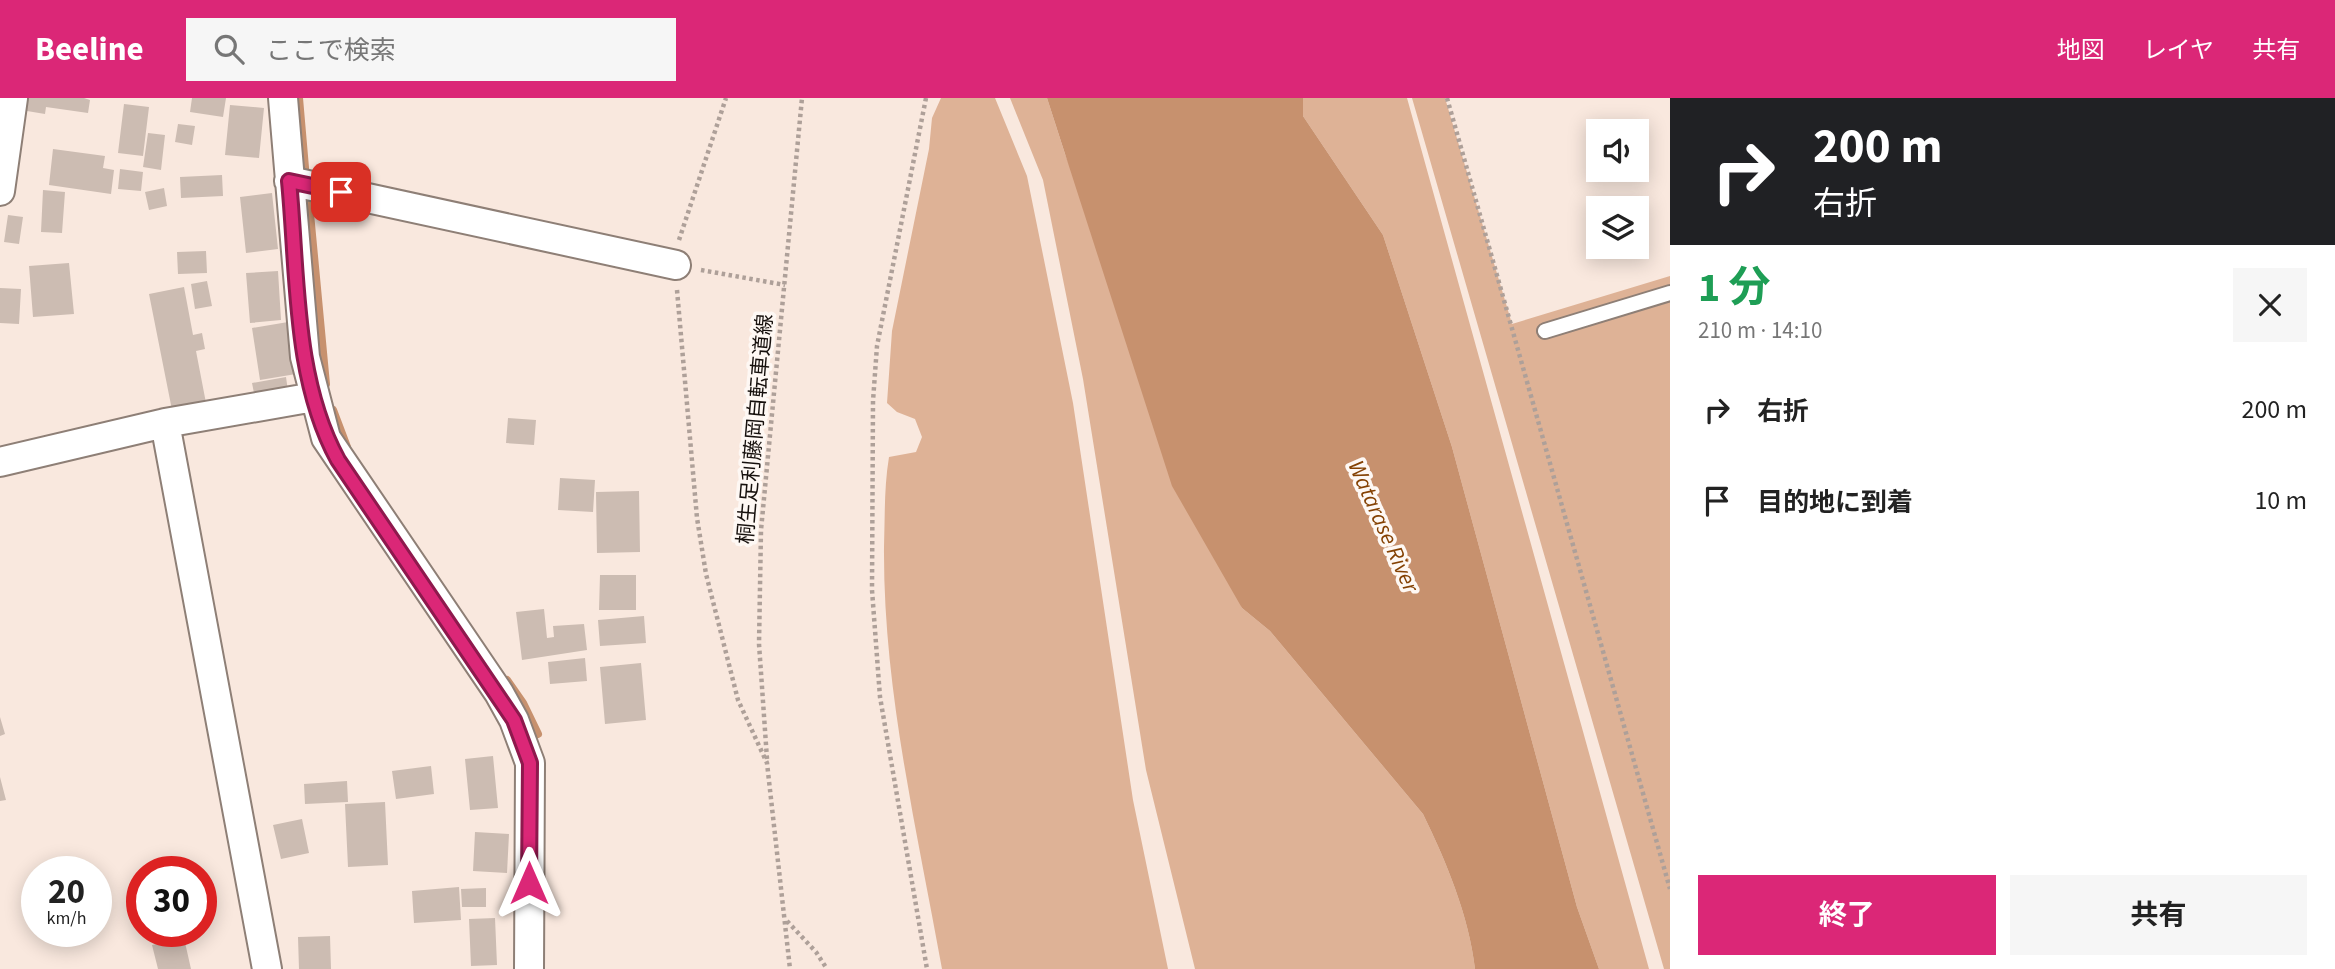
<!DOCTYPE html>
<html lang="ja">
<head>
<meta charset="utf-8">
<style>
	body { margin:0; font-family:"Source Sans 3","Noto Sans JP",sans-serif; background:#f6f6f6; color:#222; height:100vh; display:flex; flex-direction:column; font-size:26px; white-space:nowrap }
	* { box-sizing:border-box; margin:0 }
	p { font-size:23px; color:#767676 }
	.icon { flex:none; width:38px; height:38px; fill:none; stroke:currentColor; stroke-width:2; stroke-linecap:round; stroke-linejoin:round }
	.map { position:relative; flex:1; overflow:hidden }
	.details { display:flex; flex-direction:column; background:#fff; width:665px }
	.details>* { flex:none }
	.top-card { background:#202124; color:#fff; overflow:hidden }
	.buttons { position:absolute; left:1586px; top:21px; display:grid; gap:14px }
	.buttons a { display:grid; place-items:center; width:63px; height:63px; border-radius:0px; background:#fff; box-shadow:0 4px 18px #0003; font-size:35px }
	.speed { position:absolute; left:21px; top:758px; display:flex; gap:14px; font-size:35px; font-weight:700; text-align:center }
	.speed>* { display:grid; place-content:center; width:91px; height:91px; border-radius:50%; background:#fff; box-shadow:0 4px 18px #0003; line-height:1 }
	.speed small { font-size:18px; font-weight:400 }
	.speed .limit { border:10px solid #d22; background:#fff; color:#111 }
	.pin { position:absolute; display:grid; place-items:center; width:60px; height:60px; color:#fff; margin:-30px; border-radius:14px; box-shadow:0 4px 10px #0006 }
	.me { position:absolute; width:77px; margin:-38px; rotate:0deg; stroke-linejoin:round; filter:drop-shadow(0 0 5px #0008) }
	.turn { display:flex; align-items:center; gap:24px; height:147px; padding:0 28px; font-size:32px }
	.turn .icon { width:91px; height:91px; stroke-width:2.5 }
	.turn b { display:block; font-size:49px; line-height:60px }
	.round { display:grid; place-items:center; flex:none; width:74px; height:74px; border-radius:0px; background:#f6f6f6 }
	.headline { display:flex; align-items:center; justify-content:space-between; height:119px; padding:0 28px }
	h1 { font-size:42px; font-weight:700; line-height:52px; color:#1e9e55 }
	.primary-button { display:flex; gap:14px; margin-top:auto; padding:14px 28px }
	.primary-button a { flex:1; height:80px; border-radius:0px; background:#db2777; color:#fff; font-size:28px; font-weight:700; line-height:80px; text-align:center }
	.primary-button a+a { background:#f6f6f6; color:#222 }
	ul { padding:0; list-style:none }
	li { display:flex; align-items:center; gap:21px; height:91px; padding:0 28px }
	li div { flex:1 }
	li b { display:block; font-size:26px }
	li em { font-style:normal }
	header { display:flex; align-items:center; gap:42px; box-sizing:border-box; height:98px; padding:0 35px; background:#db2777; color:#fff }
	header strong { font-size:33px }
	nav { display:flex; gap:38px; margin-inline-start:auto; font-size:24px }
	.search { width:490px; height:63px; background:#f6f6f6; display:flex; align-items:center; gap:18px; box-sizing:border-box; padding:0 24px; border-radius:0px; color:#767676; font-size:26px }
	main { display:flex; flex:1; min-height:0 }
	.map>svg:first-child { display:block }
</style>
</head>
<body>
<header>
<strong>Beeline</strong>
<div class="search"><svg class="icon" aria-label="search" viewBox="0 0 24 24"><circle cx="10" cy="10" r="6"/><path d="M15 15l6 6"/></svg>ここで検索</div>
<nav><a>地図</a><a>レイヤ</a><a>共有</a></nav>
</header>
<main>
<div class="map">
<svg width="1670" height="871" viewBox="0 0 1670 871">
	<rect width="100%" height="100%" fill="#f9e8de"/>
	<path fill="#deb296" d="M941,0h54l32,78 46,227 60,397 35,169h-226c-25,-139 -59,-280 -58,-422 1,-30 0,-60 5,-90l27,-5 6,-15 -7,-18 -18,-7 -10,-9 5,-72 37,-182 3,-31z
		M1010,0h37l18,56 177,454 28,23 153,183c23,47 46,102 52,155h-280l-49,-199 -63,-391 -40,-199z
		M1303,0h104l242,871h-50l-22,-62 -125,-460 -69,-212 -80,-119z
		M1412,0h33l67,226 158,-48v693h-6z"/>
	<path fill="#c7916e" d="M1047,0h256v18l80,119 69,212 125,460 22,62h-124c-6,-53 -29,-108 -52,-155l-153,-183 -28,-23 -70,-122z"/>
	<g fill="none" stroke-linecap="round" stroke-linejoin="round">
		<path stroke="#c7916e" stroke-width="8" d="M299,0l7,81
			M308,94l18,192
			M333,312l14,37
			M507,582l16,23 15,31"/>
	</g>
	<path fill="#ccbcb2" d="M22,0h62l6,2 -2,13 -42,-6 -1,7 -24,-4z
		M192,0h34l-3,19 -33,-5z
		M124,6l25,3 -6,49 -25,-3z
		M230,7l34,3 -5,50 -34,-3z
		M178,26l17,2 -3,19 -17,-3z
		M148,35l17,2 -4,35 -18,-3z
		M53,51l52,7 -2,12 11,2 -3,24 -62,-9z
		M120,71l23,3 -2,19 -23,-2z
		M222,77l1,21 -42,2 -1,-21z
		M164,90l3,18 -18,4 -4,-18z
		M43,92l22,2 -3,41 -21,-1z
		M272,95l6,56 -32,4 -6,-56z
		M8,117l15,2 -4,27 -15,-2z
		M206,153l1,22 -29,1 -1,-22z
		M69,165l5,51 -41,3 -4,-51z
		M278,173l3,49 -31,3 -4,-50z
		M207,183l5,25 -17,3 -4,-25z
		M184,189l9,48 9,-2 3,16 -9,2 10,52 -34,7 -23,-116z
		M0,190l21,1 -2,35 -19,-1z
		M288,224l8,52 -36,6 -8,-52z
		M286,279l3,21 -33,5 -4,-20z
		M508,320l28,2 -2,25 -28,-2z
		M560,380l35,2 -2,32 -35,-2z
		M639,393l1,61 -43,1 -1,-61z
		M600,477h36v35h-37z
		M544,511l3,29 7,-1 -1,-11 31,-2 3,26 -65,10 -6,-48z
		M644,518l2,27 -46,3 -2,-26z
		M585,560l2,23 -37,3 -2,-22z
		M641,565l5,57 -41,4 -5,-57z
		M0,619l5,17 -5,2z
		M493,658l5,52 -28,2 -5,-51z
		M431,668l3,28 -38,5 -4,-28z
		M0,679l6,23 -6,1z
		M347,683l1,21 -43,2 -1,-20z
		M385,704l3,63 -40,2 -3,-63z
		M302,721l7,34 -28,6 -8,-34z
		M475,734l34,2 -2,39 -34,-2z
		M459,789l2,33 -47,3 -2,-32z
		M486,790v19h-24l-1,-18z
		M495,820l2,47 -26,1 -2,-47z
		M148,833h23v2l-22,3z
		M330,838l1,33h-32l-1,-32z
		M184,840l7,31h-33l-6,-24z"/>
	<g fill="none" stroke-linecap="round" stroke-linejoin="round">
		<g stroke="#8e7f76" stroke-width="18">
			<path id="lane" d="M1545,233l125,-38"/>
		</g>
		<g stroke="#8e7f76" stroke-width="32">
			<path id="street" d="M283,0l22,259 21,81 173,255 15,27 16,43 -1,206
				M289,83l387,84
				M0,93l13,-93
				M165,325l102,546
				M0,364l165,-39 149,-26"/>
		</g>
		<path stroke="#aea099" stroke-width="4.5" stroke-dasharray="3.5 3.5" stroke-linecap="butt" d="M926,0l-49,248 -4,55 -1,189 8,107 47,272
			M1447,0l223,791
			M679,142l47,-142
			M701,172l84,15
			M677,192l20,228 9,56 32,126 29,63 23,206
			M767,661l-8,-115 2,-114 41,-432
			M787,823l29,31 11,17"/>
		<use href="#lane" stroke="#fff" stroke-width="14"/>
		<use href="#street" stroke="#fff" stroke-width="28"/>
	</g>
	<g fill="none" stroke-linecap="round" stroke-linejoin="round">
		<g stroke="#8e194d" stroke-width="18">
			<path id="route" d="M341,94l-52,-11c9,92 4,197 49,279l176,260 16,43 -1,120"/>
		</g>
		<use href="#route" stroke="#db2777" stroke-width="12"/>
	</g>
	<g text-anchor="middle" stroke-width="7" stroke-linejoin="round" paint-order="stroke">
		<g font-size="21" fill="#16100d" stroke="#fef8f4">
			<text transform="translate(755 331) rotate(-85)" y="7">桐生足利藤岡自転車道線</text>
		</g>
		<g font-size="23" font-style="italic" fill="#844103" stroke="#fef8f4">
			<text transform="translate(1384 428) rotate(66)" y="8">Watarase River</text>
		</g>
	</g>
</svg>
<div class="buttons">
<a><svg class="icon" aria-label="sound" viewBox="0 0 24 24"><path d="M4 9h4l5-4v14l-5-4H4zM17 9q2 3 0 6"/></svg></a>
<a><svg class="icon" aria-label="layers" viewBox="0 0 24 24"><path d="M12 4l9 5-9 5-9-5zM3 14l9 5 9-5"/></svg></a>
</div>
<div class="speed"><div>20<small>km/h</small></div><div class="limit">30</div></div>
<div class="pin" style="left:341px;top:94px;background:#d93025"><svg class="icon" aria-label="arrive" viewBox="0 0 24 24"><path d="M6 21V4h12l-3 4 3 4H6"/></svg></div>
<svg class="me" style="left:529px;top:785px" viewBox="-20 -20 40 40"><path d="M0-17L14 15 0 8-14 15z" fill="#db2777" stroke="#fff" stroke-width="4"/></svg>
</div>
<section class="details">
<div class="top-card">
<div class="turn"><svg class="icon" aria-label="right" viewBox="0 0 24 24"><path d="M7 20v-9h11M14 6l5 5-5 5"/></svg><div><b>200 m</b>右折</div></div>
</div>
<div class="headline"><div><h1>1 分</h1><p>210 m · 14:10</p></div><a class="round"><svg class="icon" aria-label="close" viewBox="0 0 24 24"><path d="M6 6l12 12M18 6L6 18"/></svg></a></div>
<ul>
<li><svg class="icon" aria-label="right" viewBox="0 0 24 24"><path d="M7 20v-9h11M14 6l5 5-5 5"/></svg><div><b>右折</b></div><em>200 m</em></li>
<li><svg class="icon" aria-label="arrive" viewBox="0 0 24 24"><path d="M6 21V4h12l-3 4 3 4H6"/></svg><div><b>目的地に到着</b></div><em>10 m</em></li>
</ul>
<div class="primary-button"><a>終了</a><a>共有</a></div>
</section>
</main>
</body>
</html>
